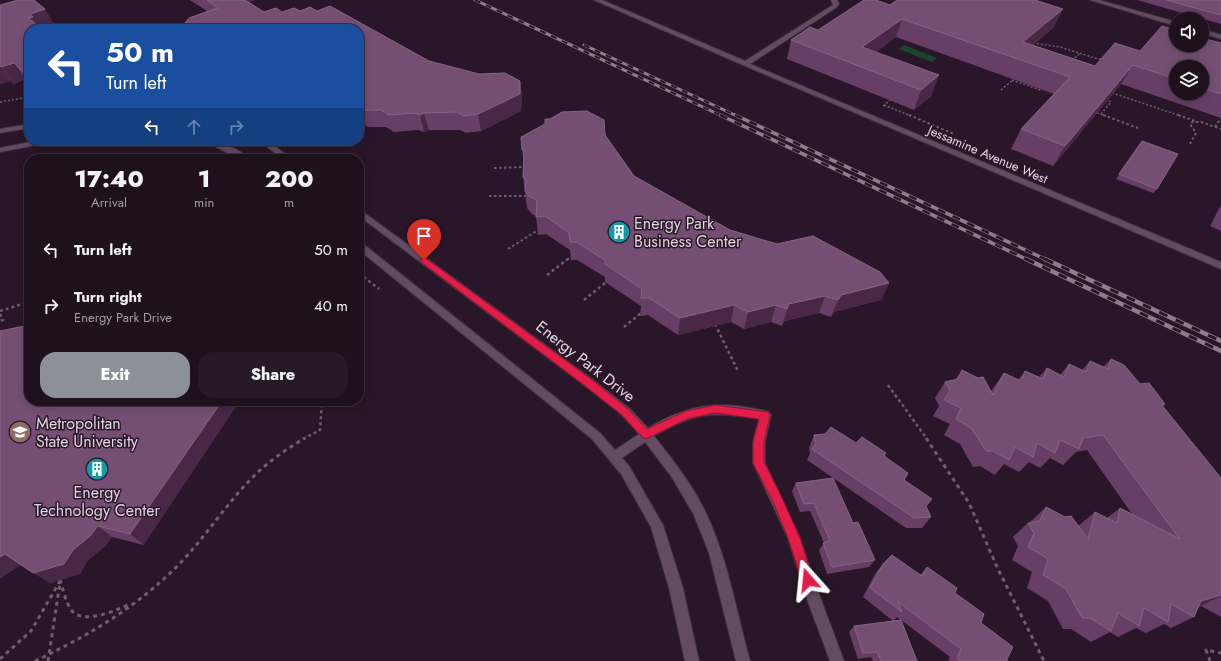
<!DOCTYPE html>
<html lang="en">
<head>
<meta charset="utf-8">
<style>
	body { margin:0; font-family:Jost,sans-serif; background:#271927; color:#f1f3f6; height:100vh; display:flex; flex-direction:column; font-size:15px; white-space:nowrap }
	* { box-sizing:border-box; margin:0 }
	p { font-size:13px; color:#a19da4 }
	.icon { flex:none; width:22px; height:22px; fill:none; stroke:currentColor; stroke-width:2; stroke-linecap:round; stroke-linejoin:round }
	.map { position:relative; flex:1; overflow:hidden }
	.details { position:absolute; left:24px; top:154px; width:340px; height:252px; display:flex; flex-direction:column; background:#1f101e; border-radius:16px; box-shadow:0 2px 10px #0003,0 0 0 1px #3c303c }
	.details>* { flex:none }
	.banner { position:absolute; left:24px; top:24px; width:340px; height:122px; border-radius:16px; box-shadow:0 2px 10px #0003,0 0 0 1px #3c303c; background:#1a4fa0; color:#fff; overflow:hidden }
	.controls { position:absolute; left:1169px; top:12px; display:grid; gap:8px }
	.controls a { display:grid; place-items:center; width:40px; height:40px; border-radius:50%; background:#1f101e; box-shadow:0 2px 10px #0003,0 0 0 1px #3c303c; font-size:20px }
	.pin { position:absolute; display:grid; place-items:center; width:34px; height:34px; color:#fff; margin:-41px -17px; border-radius:50% 50% 50% 0; rotate:-45deg; box-shadow:0 0 4px #0007 }
	.pin .icon { rotate:45deg }
	.me { position:absolute; width:44px; margin:-22px; rotate:342deg; stroke-linejoin:round; filter:drop-shadow(0 0 3px #0008) }
	.turn { display:flex; align-items:center; gap:14px; height:84px; padding:0 16px; font-size:18px }
	.turn .icon { width:52px; height:52px; stroke-width:2.5 }
	.turn b { display:block; font-size:28px; line-height:34px }
	.lanes { display:flex; align-items:center; height:38px; padding:0 16px; background:#0003; justify-content:center; gap:20px; direction:ltr }
	.lanes .off { opacity:.35 }
	.eta { display:flex; justify-content:space-evenly; align-items:center; height:68px; text-align:center }
	.eta b { font-size:24px; font-weight:800; line-height:28px }
	.cta { display:flex; gap:8px; margin-top:auto; padding:8px 16px }
	.cta a { flex:1; height:46px; border-radius:16px; background:#8c9099; color:#fff; font-size:16px; font-weight:800; line-height:46px; text-align:center }
	.cta a+a { background:#271927; color:#f1f3f6 }
	ul { padding:0; list-style:none }
	li { display:flex; align-items:center; gap:12px; height:56px; padding:0 16px }
	li div { flex:1 }
	li b { display:block; font-size:15px }
	li em { font-style:normal }
	.map>svg:first-child { display:block }
</style>
</head>
<body>
<div class="map">
<svg width="1221" height="661" viewBox="0 0 1221 661">
	<rect width="100%" height="100%" fill="#291628"/>
	<path fill="#17472f" d="M904,45l33,13 -5,4 -33,-13z"/>
	<g fill="none" stroke-linecap="round" stroke-linejoin="round">
		<g stroke="#3f303e" stroke-width="2">
			<path id="minor" d="M594,0h8l143,61 88,-56 -2,-5h6l2,4 -2,3 -87,57 471,198v7l-478,-204z
				M1090,0h9l77,22v4z
				M1202,29l19,6v4l-19,-6z
				M29,124v4l-29,5v-4z
				M35,141h16l-4,2 -47,9v-4z
				M205,141c15,0 34,7 44,18h-10z
				M259,141h9l24,18h-9z
				M359,209l233,170 38,30 18,19c33,-19 59,-27 97,-21 8,2 16,2 24,5l2,3 -6,27v21l35,75 19,56 25,67h-14l-25,-67 -17,-56 -35,-75v-21l6,-23c-47,-8 -63,-7 -105,17 18,23 36,45 49,71 24,47 33,103 47,154h-14l-27,-108 -16,-40 -22,-37 -26,-34 -23,16 7,8 34,59 20,63 16,73h-14l-16,-73 -18,-61 -30,-53 -29,-35 -233,-189v-8l3,1 238,190 15,17 24,-16 -17,-19 -38,-30 -225,-169z"/>
		</g>
		<path stroke="#6f5e6e" stroke-width="1.5" stroke-dasharray="2 2" stroke-linecap="butt" d="M1033,43l27,4 38,12h6
			M1075,62v-4l5,-5
			M1012,80l28,10 6,-1
			M1001,90l12,-10
			M1112,93l69,23
			M0,102l29,-5
			M884,105l27,11
			M883,106l7,-6
			M1097,113l9,3
			M1101,114l10,-12 -5,-3"/>
		<path stroke="#6f5e6e" stroke-width="2" stroke-dasharray="2.5 2.5" stroke-linecap="butt" d="M909,115l45,19
			M1103,115l35,13
			M1178,115l17,6
			M1215,127l6,-9
			M1190,144l6,-11 -6,-9 2,-2h9l20,7
			M494,168l30,-1
			M489,196h37
			M410,234l6,-3
			M508,249l30,-19
			M567,260l4,-3"/>
		<path stroke="#6f5e6e" stroke-width="2.5" stroke-dasharray="3 3" stroke-linecap="butt" d="M359,273l20,16
			M547,275l21,-16
			M584,300l21,-17
			M0,311l29,-9
			M0,314l3,6 -3,1
			M715,324l23,47
			M624,327l17,-14
			M888,385l39,54
			M303,439l17,-9 2,-29"/>
		<path stroke="#6f5e6e" stroke-width="3" stroke-dasharray="4 4" stroke-linecap="butt" d="M926,438l43,65 28,64 47,94
			M60,580c3,9 6,25 13,32 13,12 44,-2 57,-8
			M0,659l31,-28 29,-50
			M35,661c55,-26 107,-57 149,-102 23,-25 42,-54 66,-79 16,-17 35,-30 55,-42
			M48,661l12,-78
			M1210,661l-4,-11 15,3"/>
		<use href="#minor" fill="#634c61" fill-rule="evenodd"/>
		<g stroke="#8e7e8d" stroke-width="3">
			<path id="rail-far2" d="M475,0l247,116
				M584,45l153,71"/>
		</g>
		<g stroke="#8e7e8d" stroke-width="3.5">
			<path id="rail-far1" d="M720,115l308,145
				M735,115l312,145"/>
		</g>
		<g stroke="#8e7e8d" stroke-width="4.5">
			<path id="rail" d="M1026,259l195,92
				M1045,259l176,82"/>
		</g>
		<use href="#rail-far2" stroke="#291628" stroke-width="2" stroke-dasharray="6" stroke-linecap="butt"/>
		<use href="#rail-far1" stroke="#291628" stroke-width="2.5" stroke-dasharray="8" stroke-linecap="butt"/>
		<use href="#rail" stroke="#291628" stroke-width="3" stroke-dasharray="9" stroke-linecap="butt"/>
	</g>
	<path fill="#673e65" fill-rule="evenodd" d="M190,0h65l-7,2 16,10 12,-4 6,4 12,-4 6,3 10,-4 7,4 13,-5 99,55 50,13 26,-1 15,8 2,17 -1,13 -40,20 -15,2 -6,-3h-31l-5,2 -6,-2 -24,2 -8,-5h-18l-9,-7v-91h-179l9,-11 18,-7z
		M1137,0h84v24z
		M0,5l55,20 -11,4h-15v54l-3,-4 -12,5 -3,-3 -11,3z
		M890,5l164,22 -21,18 62,21 45,-15 81,-8v75l-100,-34 -68,82 -42,-17 10,-20 33,-35 -158,-57 -20,15 56,43 -18,15 -127,-51 4,-19zM1176,67h26v26h-26z
		M605,135l29,41 96,54 159,53 -8,17 -47,12 -3,5 -12,-4 -35,8 -2,5 -11,-4 -27,7 -13,-7 -53,13 -30,-20 -8,1 1,-10 -36,-24v-5l-28,-17h-6l-1,-10 -24,-16 -8,1 -2,-19 -4,-2 -5,-6 -4,-31 1,-14 -2,-13z
		M1142,141l15,48 -4,4 -37,-14z
		M1221,205v26l-11,-5z
		M0,331l144,214 -32,-8 -7,9 -17,14 -8,14 -30,9 -29,-18 -21,13z
		M1111,359l29,25 25,20 -2,3 58,71v139l-20,-11 -3,1 -4,10 -23,11 -7,-4 -18,9 -10,-5 -18,9 -8,-5 -19,10 -20,-13h-8l-15,-28 -21,-13 5,-16 -20,-12 6,-14 -5,-9 15,-14h2l1,-2 15,-14 32,19 17,-14 12,6 13,-10 12,6 -45,-64 -11,2 -13,13 -13,-7 -10,10 -11,-6 -10,10 -15,-8 -9,11 -15,-9 -7,1 -13,-23 -16,-9 6,-11 -17,-8 6,-10 -4,-8 10,-16 10,-2 7,-10 29,21 13,-18 14,7 7,-9 14,6 8,-9 13,7 9,-11 13,6 8,-9 13,6z
		M814,435l42,8 29,13 41,50 5,11 -9,11h-16l-99,-68 3,-7 -1,-5z
		M796,483l57,40 22,37 -6,7 -42,7 -8,-24 5,-7 -14,-32 -10,1 -8,-21z
		M883,564l37,11 7,-8 28,26 26,30 26,38h-59l2,-4 -53,-40 -4,4 -30,-24 12,-23z
		M854,626l63,35h-44l-2,-4 -13,2 -9,-27z"/>
	<path fill="#492747" d="M234,0h21l-19,7z
		M45,9l10,16 -11,4h-7l-8,-11 1,-4z
		M1063,9l-9,18 -37,31 6,-16z
		M902,19l-6,18 -39,29 5,-19z
		M14,63l12,16 -12,5 -13,-17z
		M1133,65l-12,19 -68,82 12,-20z
		M0,66l11,15 -11,3z
		M29,74v5l-3,-4z
		M939,75l-7,20 -18,15 7,-20z
		M520,81l2,17 -1,13 -40,20 -3,-17z
		M424,113l5,17 -5,2 -4,-17z
		M889,283l-8,17 -47,12 -3,5 7,-17 3,-5z
		M825,296l-6,17 -35,8 -2,5 7,-22z
		M734,305l-3,17 -53,13 2,-17z
		M776,305l-5,17 -27,7 4,-17z
		M222,401h18l-96,144 -14,-11z
		M98,526l14,11 -7,9 -17,14 -8,14 -30,9 -17,-10 40,-23z
		M5,554l17,10 -22,14v-21z
		M1221,595v1l-20,10 -18,5 18,-10z"/>
	<path fill="#744f73" stroke="#866484" d="M18,0h16l11,9 -15,5 3,3 -4,1 12,11h-12v45l-3,1 -12,-12 -13,4 -1,-1v-61z
		M207,0h38l19,12 12,-4 6,4 12,-4 6,3 10,-4 7,4 13,-5 99,55 50,13 26,-1 15,8v13l-42,20 -15,2 -6,-4 -33,1 -4,2 -6,-2 -25,2 -8,-5h-18l-4,-3v-78h-179l9,-11 29,-10z
		M864,0h12l14,5 7,-5h138l28,9 -40,33 72,24 20,-23 25,8 22,-25 14,4v15h26v-7l19,5v51l-19,-6v-21h-26v12l-43,-14 -68,81 -44,-17 49,-52 -168,-58 -40,28 77,28 -18,15 -130,-50 19,-13 8,3z
		M1166,0h55v15z
		M587,111l17,9 1,15 29,41 96,54 47,14 36,-8 67,36 9,11 -48,12 -3,5 -13,-4 -36,8 -2,5 -11,-4 -28,7 -14,-7 -54,13 -31,-20h-8l1,-9 -37,-25v-4l-29,-18h-6l-1,-9 -24,-17 -9,1 1,-17 -7,-3 -5,-6 1,-11 -3,-3 1,-26 -2,-1 -1,-13 24,-13v-5h5l12,-7z
		M1142,141l36,13 -21,35 -38,-15z
		M29,325v76h193l-92,133 -32,-8 -8,10 -17,14 -9,14 -31,9 -28,-19 -5,3v-226z
		M1111,359l13,6 16,19 9,-1 16,21h-4l60,74v117l-20,6 -7,16 -23,-13 -3,18 -24,-14 -5,18 -21,-13 -7,18 -21,-13h-8l-16,-29 -23,-14 5,-16 -20,-12 6,-14 -6,-10 12,-2 6,-14 19,10 6,-1 17,23 7,-27 22,11 3,-15 60,31 -77,-104 -20,3 -4,11 -19,-9 -5,13 -18,-10 -4,14 -18,-10 -6,13 -16,-9h-7l-14,-22 -16,-10 5,-11 -17,-8 6,-10 -5,-8 13,-3 4,-9 16,8 5,-1 10,18 11,-22 17,8 4,-10 18,8 4,-11 17,9 5,-13 17,8 4,-11 18,8z
		M831,427l25,16 6,-6 24,16 -2,3 24,17 -4,7 28,19 -6,7 5,11 -17,1 -102,-69 4,-6 -2,-8 11,-1z
		M833,478l20,45 5,-1 17,38 -43,7 -9,-24 7,-2 -16,-38 -10,1 -8,-21z
		M892,555l30,21 5,-9 30,21 -2,5 29,21 -3,9 32,24 -6,12v2h-47l-3,-3 4,-9 -63,-47 4,10 -32,-24 13,-24z
		M901,620l16,41h-36l-4,-9 -14,1 -9,-27z"/>
	<path fill="#e11d48" stroke="#92132f" d="M424,257l167,122 38,31 18,19 39,-18 29,-6 53,7 2,3 -6,27v20l18,36 18,40 13,42 -1,5 -4,1 -5,-1 -15,-47 -14,-34 -21,-41v-21l6,-23 -44,-6 -28,6 -37,18 -4,2 -4,-2 -20,-22 -38,-30 -163,-123 -1,-2z"/>
	<defs>
		<g id="building-disc" transform="scale(1.15)"><circle r="9.5" fill="#0f9aa8" stroke="#291628"/><path d="M-4-6H4V6H1V3H-1V6H-4ZM-2.5-4.3h1.7v1.8h-1.7ZM.8-4.3h1.7v1.8H.8ZM-2.5-1h1.7V.8h-1.7ZM.8-1h1.7V.8H.8Z" fill="#fff"/></g>
		<g id="university-disc" transform="scale(1.15)"><circle r="9.5" fill="#8d6e63" stroke="#291628"/><path d="M0-5L7-2L0 1L-7-2ZM-4 1L0 2.5L4 1V4Q0 6-4 4Z" fill="#fff"/></g>
	</defs>
	<g fill-rule="evenodd">
		<use href="#building-disc" x="619" y="232"/>
		<use href="#university-disc" x="20" y="432"/>
		<use href="#building-disc" x="97" y="469"/>
	</g>
	<g text-anchor="middle" stroke-width="3" stroke-linejoin="round" paint-order="stroke">
		<g font-size="13" fill="#e2d5e1" stroke="#291628">
			<text transform="translate(988 154) rotate(23)" y="5">Jessamine Avenue West</text>
		</g>
		<g font-size="16" fill="#e2d5e1" stroke="#291628" text-anchor="start">
			<text x="634" y="229">Energy Park<tspan x="634" dy="18">Business Center</tspan></text>
			<text x="36" y="429">Metropolitan<tspan x="36" dy="18">State University</tspan></text>
			<text x="97" y="498" text-anchor="middle">Energy<tspan x="97" dy="18">Technology Center</tspan></text>
		</g>
		<g font-size="16" fill="#e2d5e1" stroke="#291628">
			<text transform="translate(586 361) rotate(38)" y="6">Energy Park Drive</text>
		</g>
	</g>
</svg>
<div class="controls">
<a><svg class="icon" aria-label="sound" viewBox="0 0 24 24"><path d="M4 9h4l5-4v14l-5-4H4zM17 9q2 3 0 6"/></svg></a>
<a><svg class="icon" aria-label="layers" viewBox="0 0 24 24"><path d="M12 4l9 5-9 5-9-5zM3 14l9 5 9-5"/></svg></a>
</div>
<div class="pin" style="left:424px;top:260px;background:#d93025"><svg class="icon" aria-label="arrive" viewBox="0 0 24 24"><path d="M6 21V4h12l-3 4 3 4H6"/></svg></div>
<svg class="me" style="left:808px;top:580px" viewBox="-20 -20 40 40"><path d="M0-17L14 15 0 8-14 15z" fill="#e11d48" stroke="#fff" stroke-width="4"/></svg>
<div class="banner">
<div class="turn"><svg class="icon" aria-label="left" viewBox="0 0 24 24"><path d="M17 20v-9H6M10 6l-5 5 5 5"/></svg><div><b>50 m</b>Turn left</div></div>
<div class="lanes"><svg class="icon" aria-label="left" viewBox="0 0 24 24"><path d="M17 20v-9H6M10 6l-5 5 5 5"/></svg><svg class="icon off" aria-label="ahead" viewBox="0 0 24 24"><path d="M12 20V5M6 11l6-6 6 6"/></svg><svg class="icon off" aria-label="right" viewBox="0 0 24 24"><path d="M7 20v-9h11M14 6l5 5-5 5"/></svg></div>
</div>
<section class="details">
<div class="eta">
<div><b>17:40</b><p>Arrival</p></div>
<div><b>1</b><p>min</p></div>
<div><b>200</b><p>m</p></div>
</div>
<ul>
<li><svg class="icon" aria-label="left" viewBox="0 0 24 24"><path d="M17 20v-9H6M10 6l-5 5 5 5"/></svg><div><b>Turn left</b></div><em>50 m</em></li>
<li><svg class="icon" aria-label="right" viewBox="0 0 24 24"><path d="M7 20v-9h11M14 6l5 5-5 5"/></svg><div><b>Turn right</b><p>Energy Park Drive</p></div><em>40 m</em></li>
</ul>
<div class="cta"><a>Exit</a><a>Share</a></div>
</section>
</div>
</body>
</html>
